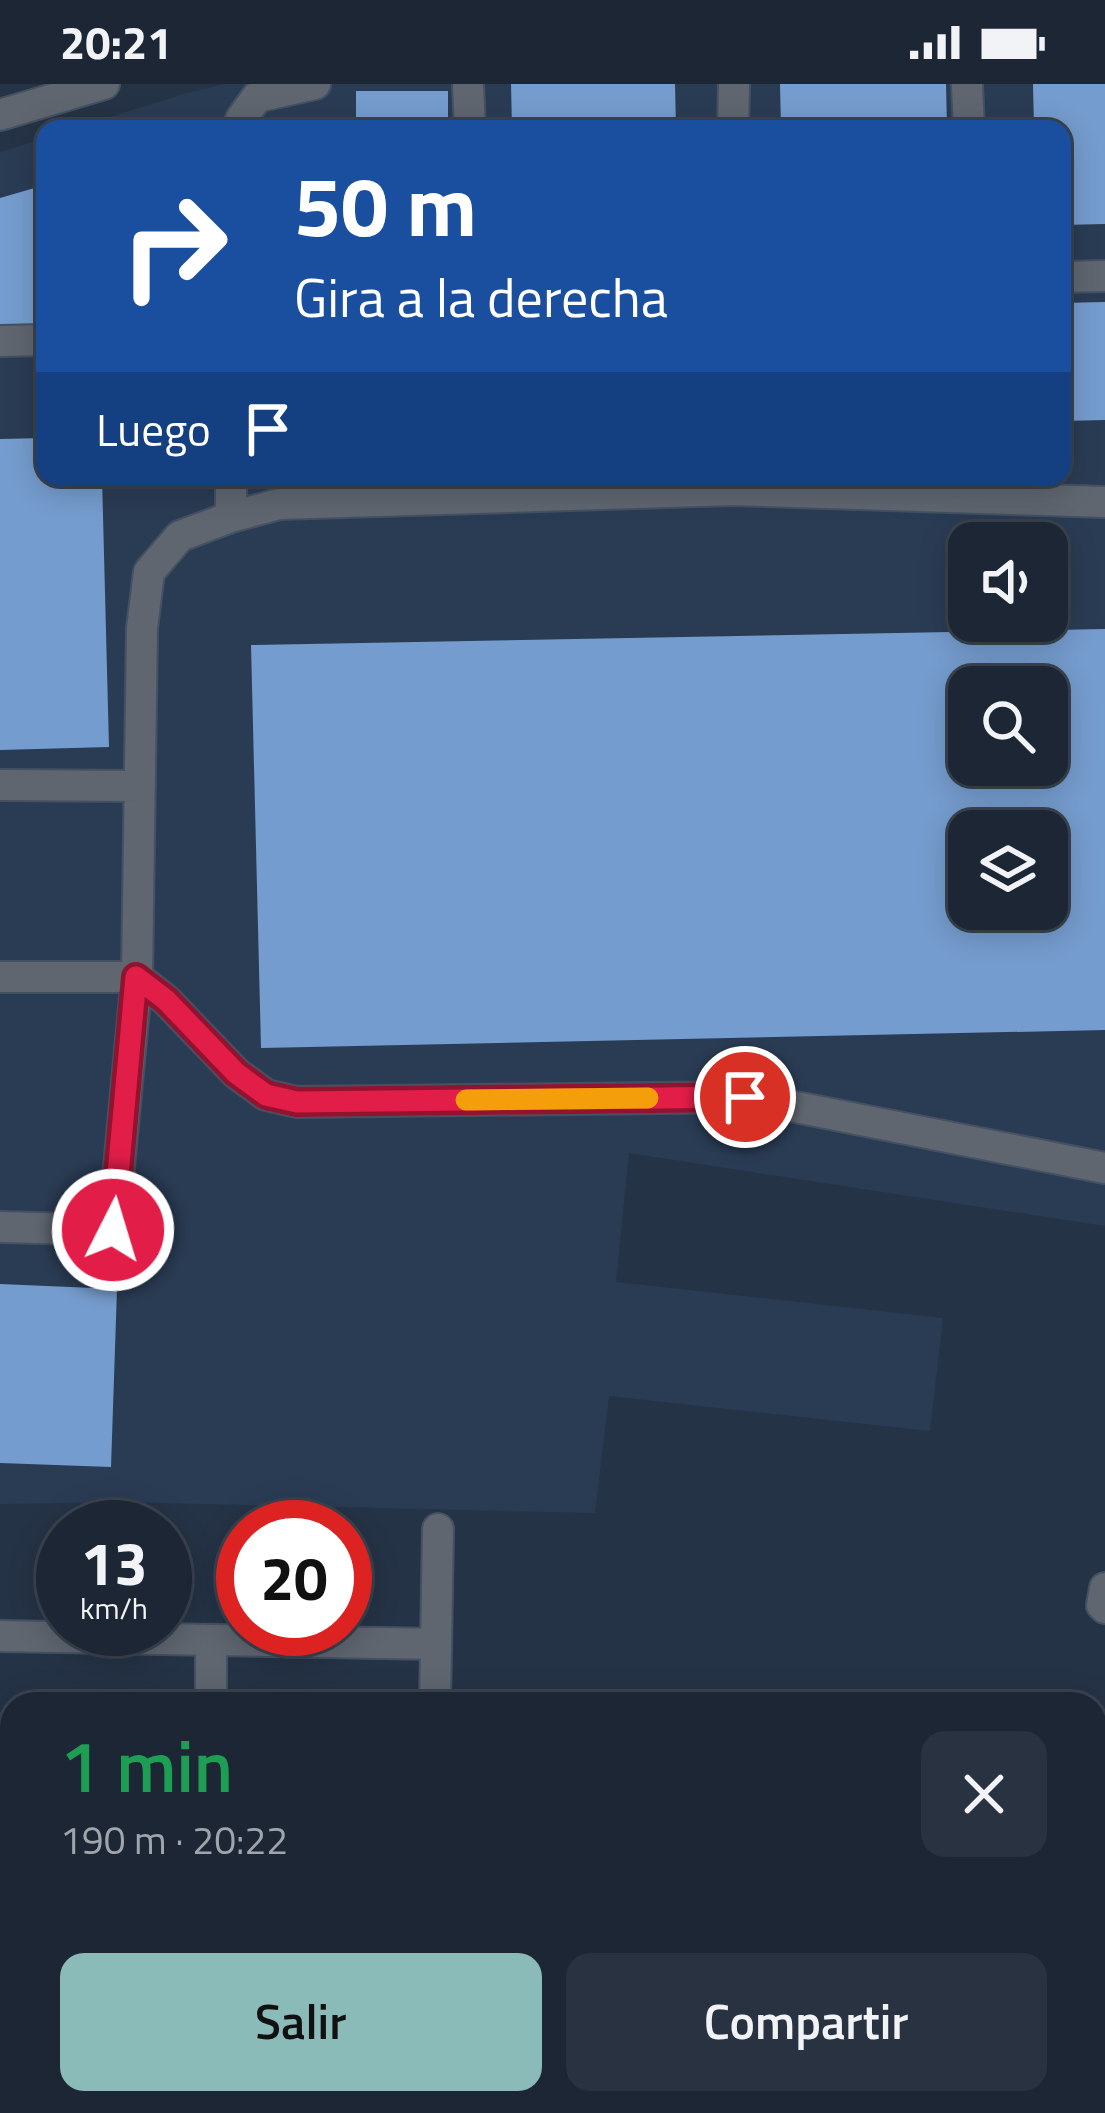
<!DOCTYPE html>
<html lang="es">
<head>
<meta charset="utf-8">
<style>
	body { margin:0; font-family:"Titillium Web",sans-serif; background:#293240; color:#f1f3f6; height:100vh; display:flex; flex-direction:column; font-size:45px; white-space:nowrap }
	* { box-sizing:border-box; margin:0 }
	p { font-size:39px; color:#a0a5ac }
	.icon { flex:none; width:66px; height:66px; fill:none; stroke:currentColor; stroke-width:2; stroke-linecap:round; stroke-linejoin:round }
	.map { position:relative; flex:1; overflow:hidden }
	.sheet { position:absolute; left:0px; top:1608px; width:1107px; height:423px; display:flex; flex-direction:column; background:#1c2634; border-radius:36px 36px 0 0; box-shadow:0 6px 30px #0003,0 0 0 3px #3a434f }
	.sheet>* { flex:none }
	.top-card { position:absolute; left:36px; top:36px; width:1035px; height:366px; border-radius:24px; box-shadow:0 6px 30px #0003,0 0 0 3px #3a434f; background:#1a4fa0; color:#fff; overflow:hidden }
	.buttons { position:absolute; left:948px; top:438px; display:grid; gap:24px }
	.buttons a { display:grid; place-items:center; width:120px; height:120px; border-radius:24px; background:#1c2634; box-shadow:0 6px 30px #0003,0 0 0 3px #3a434f; font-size:60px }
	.speed { position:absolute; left:36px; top:1416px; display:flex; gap:24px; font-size:60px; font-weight:700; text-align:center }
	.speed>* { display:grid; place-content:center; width:156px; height:156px; border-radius:50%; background:#1c2634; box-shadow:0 6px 30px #0003,0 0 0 3px #3a434f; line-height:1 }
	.speed small { font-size:30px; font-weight:400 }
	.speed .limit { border:18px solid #d22; background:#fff; color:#111 }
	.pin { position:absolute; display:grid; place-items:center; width:102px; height:102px; color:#fff; margin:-51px; border:6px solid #fff; border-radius:50%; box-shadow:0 3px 12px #0007 }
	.me { position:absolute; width:132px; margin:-66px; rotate:5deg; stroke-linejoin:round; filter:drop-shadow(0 0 9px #0008) }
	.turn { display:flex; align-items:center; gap:42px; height:252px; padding:0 60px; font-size:54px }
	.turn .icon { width:156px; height:156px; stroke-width:2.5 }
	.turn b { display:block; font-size:84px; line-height:102px }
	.then { display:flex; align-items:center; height:114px; padding:0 60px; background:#0003; gap:24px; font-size:45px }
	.round { display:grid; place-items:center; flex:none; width:126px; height:126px; border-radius:24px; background:#293240 }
	.summary { display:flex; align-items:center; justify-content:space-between; height:204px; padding:0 60px }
	h1 { font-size:72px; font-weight:600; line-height:90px; color:#1e9e55 }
	.primary-button { display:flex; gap:24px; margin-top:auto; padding:24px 60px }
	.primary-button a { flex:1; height:138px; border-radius:24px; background:#8bbbb9; color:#111; font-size:48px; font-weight:600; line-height:138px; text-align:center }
	.primary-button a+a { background:#293240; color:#f1f3f6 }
	.status { display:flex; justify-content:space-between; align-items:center; height:84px; padding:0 60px; background:#1c2634; direction:ltr }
	.status svg { height:33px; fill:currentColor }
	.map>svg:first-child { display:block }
</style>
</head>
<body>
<div class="status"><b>20:21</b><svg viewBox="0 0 49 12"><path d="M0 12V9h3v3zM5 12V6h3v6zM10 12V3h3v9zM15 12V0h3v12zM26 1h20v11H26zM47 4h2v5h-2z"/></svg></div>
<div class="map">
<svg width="1105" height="2029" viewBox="0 0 1105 2029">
	<rect width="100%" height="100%" fill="#253346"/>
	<path fill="#2a3c54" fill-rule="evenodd" d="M224,0h881v1142l-476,-73 -13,129 327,36 -13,113 -321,-35 -14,117 -474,-11 -121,2v-1352l45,-14v339h1017v-348h-990l112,-35zM969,459h78v78h-78zM969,603h78v78h-78zM969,747h78v78h-78z"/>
	<path fill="#759cce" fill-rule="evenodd" d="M511,0h164l1,45h-164z
		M780,0h166l1,45h-166z
		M1033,0h72v140l-43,1v-96h-28z
		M356,7h92v38h-92z
		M45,101v144l-45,1v-132z
		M1105,218v118l-43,1v-118z
		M45,354v39h57l7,270 -109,3v-311z
		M1105,545v401l-844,18 -10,-403zM969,603h78v78h-78zM969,747h78v78h-78z
		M0,1200l117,5 -6,178 -111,-4z"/>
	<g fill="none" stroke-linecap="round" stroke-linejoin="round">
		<g stroke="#445163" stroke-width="34">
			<path id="minor" d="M468,0l2,45
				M967,0l2,45
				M0,31l104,-31
				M238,45l3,-10 16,-22 58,-13
				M733,45l1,-45
				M1062,193l43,-1
				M0,257l45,-1
				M733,406l372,12
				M231,433v-40
				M0,701l140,1
				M0,893h137l5,-349 7,-56 31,-36 51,-19 48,-13 454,-14v-13
				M137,893l29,23 70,73 30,22 31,7 448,-5 360,71
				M0,1143l113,3 24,-253
				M1105,1504l-3,17 3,3
				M0,1552l435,8
				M211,1556v64
				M435,1620l3,-175
				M0,1935h12
				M652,2019l21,10
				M803,2029v-10"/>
		</g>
		<use href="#minor" stroke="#5f6670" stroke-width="30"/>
	</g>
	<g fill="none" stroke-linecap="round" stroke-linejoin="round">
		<g stroke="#92132f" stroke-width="30">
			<path id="route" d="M113,1146l23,-253 30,23 70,73 30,22 31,7 448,-5"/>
		</g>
		<use href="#route" stroke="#e11d48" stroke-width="21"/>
		<path stroke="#f59e0b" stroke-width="21" d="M466,1016l182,-2"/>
	</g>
</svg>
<div class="buttons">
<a><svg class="icon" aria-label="sound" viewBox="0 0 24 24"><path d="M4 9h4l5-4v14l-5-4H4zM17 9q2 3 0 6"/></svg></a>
<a><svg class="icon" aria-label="search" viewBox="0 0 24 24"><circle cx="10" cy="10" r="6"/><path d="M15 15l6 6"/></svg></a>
<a><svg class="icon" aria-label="layers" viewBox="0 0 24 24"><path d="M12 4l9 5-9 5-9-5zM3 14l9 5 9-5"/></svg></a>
</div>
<div class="speed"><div>13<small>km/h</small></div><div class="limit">20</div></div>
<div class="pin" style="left:745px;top:1013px;background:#d93025"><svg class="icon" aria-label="arrive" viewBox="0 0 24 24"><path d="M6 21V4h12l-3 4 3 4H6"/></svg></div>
<svg class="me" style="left:113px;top:1146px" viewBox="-20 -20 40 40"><circle r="17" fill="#e11d48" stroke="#fff" stroke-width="3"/><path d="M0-11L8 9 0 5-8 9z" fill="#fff"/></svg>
<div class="top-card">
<div class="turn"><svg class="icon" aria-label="right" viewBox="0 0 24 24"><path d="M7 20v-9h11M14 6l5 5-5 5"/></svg><div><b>50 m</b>Gira a la derecha</div></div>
<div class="then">Luego<svg class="icon" aria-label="arrive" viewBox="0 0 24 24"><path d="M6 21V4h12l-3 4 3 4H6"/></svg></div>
</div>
<section class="sheet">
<div class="summary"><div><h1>1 min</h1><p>190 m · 20:22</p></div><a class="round"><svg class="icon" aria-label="close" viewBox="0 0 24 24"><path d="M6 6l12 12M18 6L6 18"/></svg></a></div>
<div class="primary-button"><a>Salir</a><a>Compartir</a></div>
</section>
</div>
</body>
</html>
